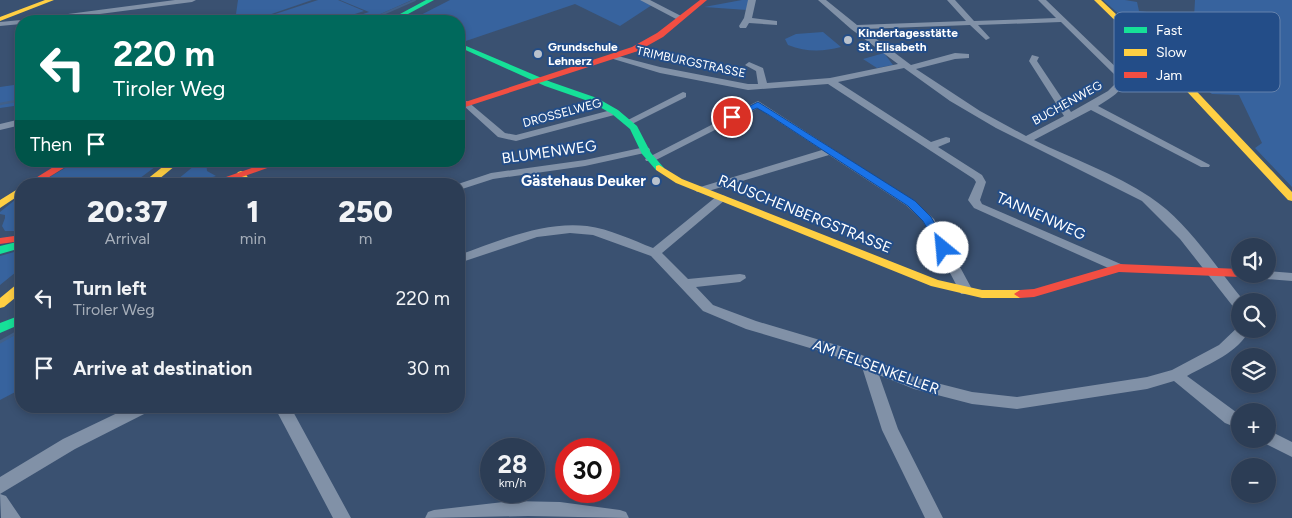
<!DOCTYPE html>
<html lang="en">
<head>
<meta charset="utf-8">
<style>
	body { margin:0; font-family:Figtree,sans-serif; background:#38485f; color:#f1f3f6; height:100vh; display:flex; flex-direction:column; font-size:19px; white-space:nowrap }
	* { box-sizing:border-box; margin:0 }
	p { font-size:16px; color:#a6aeb9 }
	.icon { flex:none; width:28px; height:28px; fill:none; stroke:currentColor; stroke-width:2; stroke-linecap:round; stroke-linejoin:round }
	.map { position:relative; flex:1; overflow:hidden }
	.details { position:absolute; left:15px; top:178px; width:450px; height:235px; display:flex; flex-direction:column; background:#2c3d55; border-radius:20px; box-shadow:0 2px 8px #0003,0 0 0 1px #48566c }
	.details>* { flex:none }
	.top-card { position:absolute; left:15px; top:15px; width:450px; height:152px; border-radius:20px; box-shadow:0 2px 8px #0003,0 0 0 1px #48566c; background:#00695c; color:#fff; overflow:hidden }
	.controls { position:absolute; left:1231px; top:238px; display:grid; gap:10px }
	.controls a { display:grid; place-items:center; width:45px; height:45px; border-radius:50%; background:#2c3d55; box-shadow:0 2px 8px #0003,0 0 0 1px #48566c; font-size:25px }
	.speed { position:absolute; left:480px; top:438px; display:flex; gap:10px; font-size:25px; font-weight:700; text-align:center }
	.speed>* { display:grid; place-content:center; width:65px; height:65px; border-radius:50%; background:#2c3d55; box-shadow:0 2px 8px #0003,0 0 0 1px #48566c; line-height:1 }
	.speed small { font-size:12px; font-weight:400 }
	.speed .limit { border:8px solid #d22; background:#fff; color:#111 }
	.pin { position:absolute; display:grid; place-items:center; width:42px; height:42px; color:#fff; margin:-21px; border:2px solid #fff; border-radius:50%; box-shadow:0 1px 5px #0007 }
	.me { position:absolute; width:55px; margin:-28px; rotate:332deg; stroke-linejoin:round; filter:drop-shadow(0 0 4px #0008) }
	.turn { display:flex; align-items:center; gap:18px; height:105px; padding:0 15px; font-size:22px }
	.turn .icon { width:65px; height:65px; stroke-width:2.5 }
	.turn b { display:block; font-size:35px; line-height:42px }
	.then { display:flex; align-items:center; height:48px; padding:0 15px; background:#0003; gap:10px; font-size:19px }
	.eta { display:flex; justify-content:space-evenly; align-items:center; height:85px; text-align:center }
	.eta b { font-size:30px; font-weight:800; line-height:35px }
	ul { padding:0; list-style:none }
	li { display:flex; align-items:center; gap:15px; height:70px; padding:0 15px }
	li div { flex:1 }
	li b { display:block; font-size:19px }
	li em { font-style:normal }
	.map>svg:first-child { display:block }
</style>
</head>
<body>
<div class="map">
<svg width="1292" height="518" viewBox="0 0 1292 518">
	<rect width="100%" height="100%" fill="#3a5171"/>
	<path fill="#37639e" d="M238,0h74l-61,21 -8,-2 -8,2z
		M318,0h20l26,11 -30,10h-80z
		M340,0h72l-47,21h-22l26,-9z
		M450,0h192l10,5 -32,21 -45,-22 -115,39 -1,-22h-50z
		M742,0h7l-2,10 -43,-3z
		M1103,0h22l12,2 2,9 55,7 1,-18h97v187l-37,-39 7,-5 -23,-48 -27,-1 -36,-29z
		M823,32l18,15c-19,5 -35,5 -53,-2l-3,-6 11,-5z
		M884,53l9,12 -16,3 -14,-9z
		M21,84v21l-21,3v-21z
		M77,161h86l-31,23h-94z
		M200,161h6l1,10 9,5 -26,8h-18z
		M21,195v36h-16l-3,-5 3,-8v-3l-5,-1v-2z
		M21,250v18l-21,17v-29z
		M21,332v57l-21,11v-58z"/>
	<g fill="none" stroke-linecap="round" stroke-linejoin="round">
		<path stroke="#416089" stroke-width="2" d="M367,21l48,-21"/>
		<path stroke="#416089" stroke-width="2.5" d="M0,104l21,-4"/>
		<path stroke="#416089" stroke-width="3" d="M0,342l21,-12"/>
		<path fill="#8191a7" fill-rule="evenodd" d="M175,0h21l-4,2 -146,19h-20l4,-2z
			M640,0h10l35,18 -7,2z
			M748,0h8l-4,18 25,3v4l-28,-2 -3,5h-6l-1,-2 5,-8z
			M818,0h8l31,25 109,-4 -19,-21h8l19,21 82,-3 -18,-18h8l78,75c1,17 -13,22 -26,31l112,59 -1,2h-8l-110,-57 -57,30c38,19 81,33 116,57 38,25 65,69 94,104h-4v10l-5,-2 -55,-70 -38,-38 -146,-73 -46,-27 -46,-33 -66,14 93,60 15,-5 4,1v4l-12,5 44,28 4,7 -6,18 2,4 141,61 2,3 -2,3h-8l-141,-63 -6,-8 8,-18 -2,-3 -146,-95 -80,6 -88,-17 -50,-15 4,-3 46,12 88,17h10l-2,-13 -11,-6 4,-3 14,6 4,15 63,-5 68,-14 -47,-35zM1061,22l55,54v7l-8,8 -37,21 -34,-51 2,-4 -7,-2 -3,6 35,55 -38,20 -46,-25 -64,-42 39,-10 14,-1v-4l-14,-1 -44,12 -48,-36 107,-4 16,15 4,-2 -12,-13z
			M21,20l3,1h-3v3l-21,2v-4z
			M683,92l3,1v4l-54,27 -3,1 -5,-3z
			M467,101l38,32 11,2 99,-26 5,3 -2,2 -102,27 -18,-4 -34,-31v-4z
			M758,101l157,101 19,17 39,72 -2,3h-10l-38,-73 -16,-15 -78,-51 -124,37h-8l-2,-2 2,-2 125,-38 -64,-42 -104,53h-8l-1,-2z
			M21,119v6l-21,5v-6z
			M645,147l4,1 1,2 -1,2 -64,14 -92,13 -34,11 -1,-6 33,-11 94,-13z
			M721,195l4,1 2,2 -2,2 -63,53 26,26 52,-5 5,1 1,3 -6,4 -44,5 17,18 43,16 84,25 77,32 55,14 45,5 130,-20 25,-7 47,-25 21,-20v4h10c-12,24 -40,34 -63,47l53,39v14l-15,-6 -51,-42 -27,8 -130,20 -45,-5 -58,-15 -35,-14 19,54 45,89h-18l-43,-88 -20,-63 -32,-13 -84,-25 -43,-18 -52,-55 -58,-21 -23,-2 -33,4 -78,26v-8c40,-14 84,-34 128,-29 23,3 45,14 66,22l64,-52z
			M1268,271l24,2v8l-39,-3 -6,-4h21z
			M132,406h23l-3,4 -77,39 -75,45v-17l63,-38z
			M274,406h16l61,112h-18z
			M1268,430l24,12v15l-30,-15 -1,-3h7z
			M0,494l6,2 15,22h-20z
			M512,501l48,1 60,8 6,2 3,6 -101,-2 -103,2 3,-6 6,-2z"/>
		<path fill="#16e098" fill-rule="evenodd" d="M426,0h8l-39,21h-8z
			M459,43l92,39 46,16 21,12 19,16 14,27 13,15 -2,2h-6l-14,-16 -12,-25 -18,-15 -21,-12 -46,-16 -86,-39z
			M21,241v7l-21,6v-8z
			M21,315v9l-21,9v-10z"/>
		<path fill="#ffcf43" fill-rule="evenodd" d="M45,0h9l-54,21v-4z
			M1094,0h7l84,79 107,113v9l-4,-1 -109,-117z
			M170,161h11l-28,23h-12z
			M659,165l23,14 256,101 44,10h38l6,4 -6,4h-38l-51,-12 -255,-103 -20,-13v-4z
			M241,171l3,1 9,12h-10l-2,-3 -2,3h-10l9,-12z
			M21,187v7l-21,14v-8z
			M21,283v10l-17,14 -4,1v-10l17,-14z"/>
		<path fill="#f24e42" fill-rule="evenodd" d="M700,0h7l-44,37 -25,14 -179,58v-5l173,-57 25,-14z
			M63,161h12l-37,23h-12z
			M272,161h15l-65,23h-16z
			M21,235v6l-21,3v-6z
			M1119,264l121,5v5h5l-5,3 -121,-5 -85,25 -14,1 -6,-4 6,-4 14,-1z"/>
	</g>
	<path fill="#1a73e8" stroke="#114b97" d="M758,102l157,99 16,16 18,31 -2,2h-8l-16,-29 -15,-15 -139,-91 -12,-7 -22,10 -7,-1z"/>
	<g fill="#bac2cd" stroke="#234d88" stroke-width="2">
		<circle cx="848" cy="40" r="5"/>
		<circle cx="538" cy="54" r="5"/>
		<circle cx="656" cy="181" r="5"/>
	</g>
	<g text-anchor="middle" stroke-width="4" stroke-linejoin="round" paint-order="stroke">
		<g font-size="12" font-weight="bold" fill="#fff" stroke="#234d88" text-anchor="start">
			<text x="858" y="37">Kindertagesstätte<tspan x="858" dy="14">St. Elisabeth</tspan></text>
			<text x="548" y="51">Grundschule<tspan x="548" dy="14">Lehnerz</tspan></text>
		</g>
		<g font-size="12" fill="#fff" stroke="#234d88">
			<text transform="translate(691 62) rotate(12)" y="4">TRIMBURGSTRASSE</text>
			<text transform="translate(1067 103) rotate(-29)" y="4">BUCHENWEG</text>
			<text transform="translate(562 113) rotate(-15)" y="4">DROSSELWEG</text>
		</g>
		<g font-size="15" fill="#fff" stroke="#234d88">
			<text transform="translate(549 152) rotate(-8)" y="5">BLUMENWEG</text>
			<text transform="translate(805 214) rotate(22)" y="5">RAUSCHENBERGSTRASSE</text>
			<text transform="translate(1041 216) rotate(24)" y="5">TANNENWEG</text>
			<text transform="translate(876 367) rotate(20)" y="5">AM FELSENKELLER</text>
		</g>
		<g font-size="15" font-weight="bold" fill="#fff" stroke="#234d88" text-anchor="end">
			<text x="646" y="186">Gästehaus Deuker</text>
		</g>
	</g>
	<rect x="1114" y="12" width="166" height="80" rx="8" fill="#234d88" stroke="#6582ac" stroke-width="1"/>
	<rect x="1124" y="27" width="23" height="6" fill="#16e098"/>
	<rect x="1124" y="49" width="23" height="7" fill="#ffcf43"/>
	<rect x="1124" y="72" width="23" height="6" fill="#f24e42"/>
	<g font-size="14" fill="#fff">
		<text x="1156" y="35">Fast</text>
		<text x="1156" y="57">Slow</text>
		<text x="1156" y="80">Jam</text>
	</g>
</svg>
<div class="controls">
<a><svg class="icon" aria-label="sound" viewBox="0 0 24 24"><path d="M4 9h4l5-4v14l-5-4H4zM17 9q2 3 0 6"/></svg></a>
<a><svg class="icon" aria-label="search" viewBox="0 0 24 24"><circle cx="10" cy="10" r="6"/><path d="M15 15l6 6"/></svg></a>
<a><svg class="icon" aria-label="layers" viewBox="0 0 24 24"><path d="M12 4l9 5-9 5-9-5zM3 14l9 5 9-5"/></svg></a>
<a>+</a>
<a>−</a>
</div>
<div class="speed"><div>28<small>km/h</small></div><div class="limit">30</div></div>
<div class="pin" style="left:732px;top:117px;background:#d93025"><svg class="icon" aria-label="arrive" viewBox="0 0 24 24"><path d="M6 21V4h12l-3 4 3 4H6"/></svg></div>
<svg class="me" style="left:943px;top:248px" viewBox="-20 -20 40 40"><circle r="19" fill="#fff"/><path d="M0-13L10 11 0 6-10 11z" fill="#1a73e8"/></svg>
<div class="top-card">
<div class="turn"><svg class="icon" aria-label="left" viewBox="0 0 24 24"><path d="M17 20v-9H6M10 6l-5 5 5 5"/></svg><div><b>220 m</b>Tiroler Weg</div></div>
<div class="then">Then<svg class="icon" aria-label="arrive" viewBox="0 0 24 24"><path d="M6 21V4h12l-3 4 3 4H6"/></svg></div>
</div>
<section class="details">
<div class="eta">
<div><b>20:37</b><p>Arrival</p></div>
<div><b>1</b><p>min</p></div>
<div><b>250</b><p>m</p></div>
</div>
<ul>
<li><svg class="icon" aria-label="left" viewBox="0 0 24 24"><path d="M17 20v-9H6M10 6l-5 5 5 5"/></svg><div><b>Turn left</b><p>Tiroler Weg</p></div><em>220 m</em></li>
<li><svg class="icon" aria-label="arrive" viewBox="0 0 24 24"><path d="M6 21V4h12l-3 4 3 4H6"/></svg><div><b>Arrive at destination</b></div><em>30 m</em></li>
</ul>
</section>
</div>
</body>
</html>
